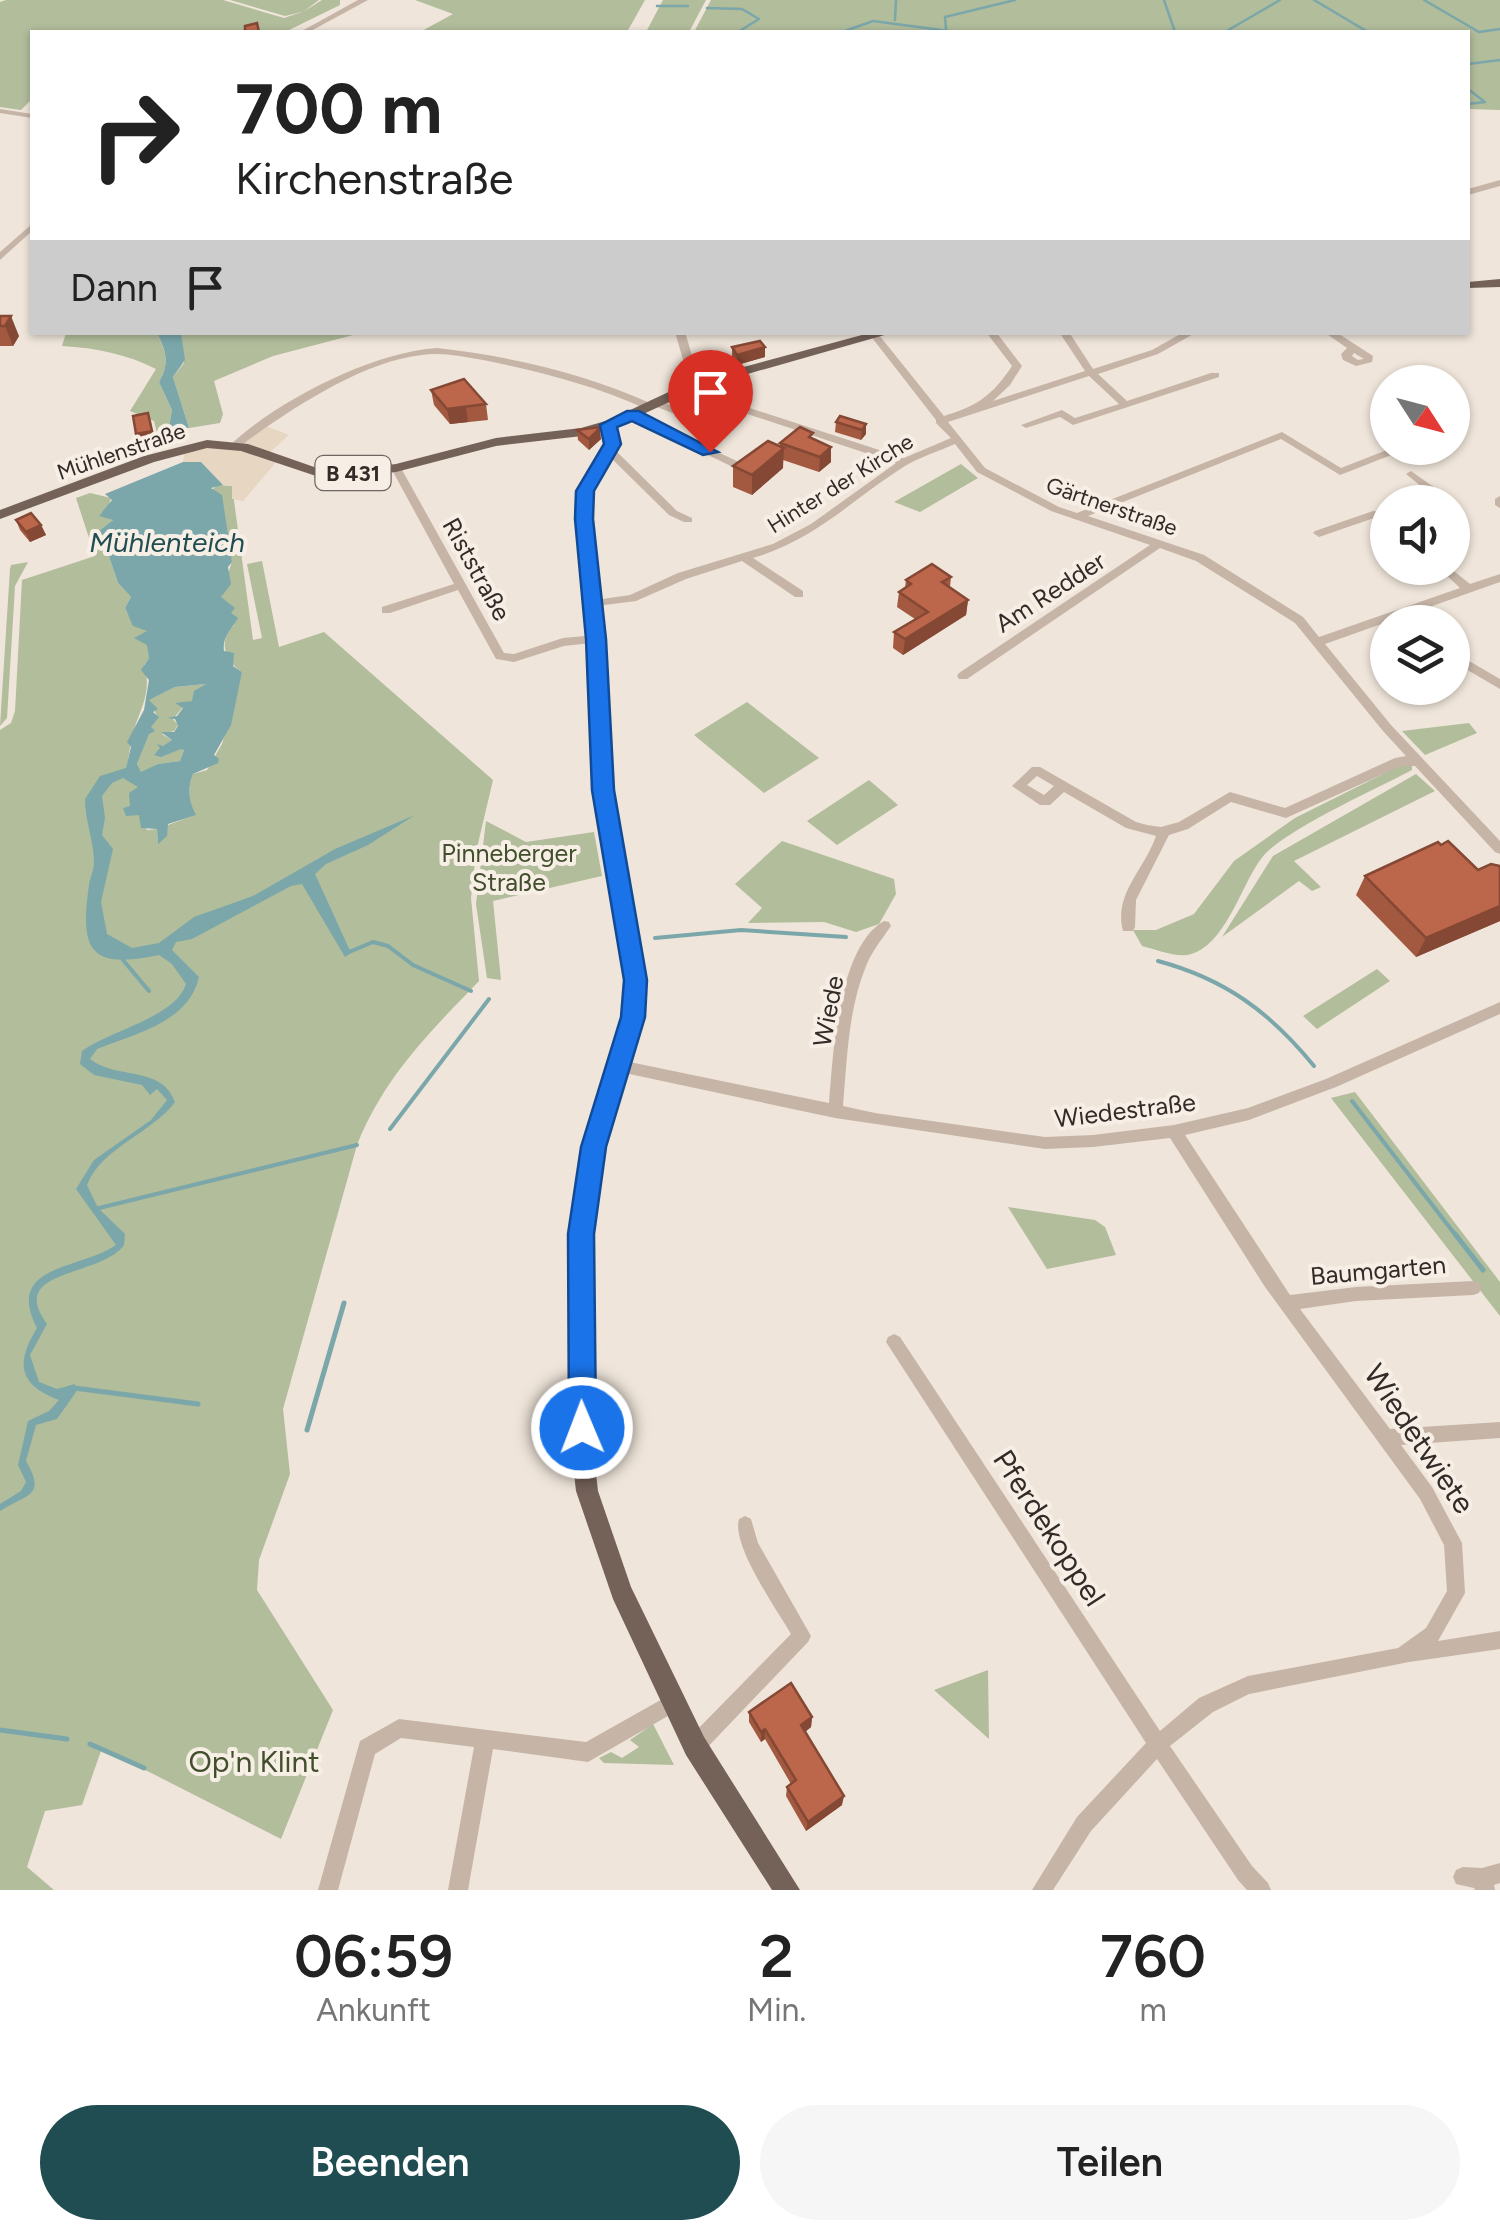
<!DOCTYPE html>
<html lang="de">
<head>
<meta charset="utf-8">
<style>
	body { margin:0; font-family:Figtree,sans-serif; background:#f6f6f6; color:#222; height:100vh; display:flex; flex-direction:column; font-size:38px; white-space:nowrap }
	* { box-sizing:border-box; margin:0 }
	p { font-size:32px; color:#767676 }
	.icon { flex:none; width:55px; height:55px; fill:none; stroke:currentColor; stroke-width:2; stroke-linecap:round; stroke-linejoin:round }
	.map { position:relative; height:1890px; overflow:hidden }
	.sheet { display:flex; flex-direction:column; background:#fff; flex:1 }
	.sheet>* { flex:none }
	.banner { position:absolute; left:30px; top:30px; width:1440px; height:305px; border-radius:0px; box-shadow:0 2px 8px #0004; background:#fff; color:#222; overflow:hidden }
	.needle { width:65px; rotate:126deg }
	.controls { position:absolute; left:1370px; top:365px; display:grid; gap:20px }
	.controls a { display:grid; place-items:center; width:100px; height:100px; border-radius:50%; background:#fff; box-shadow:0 2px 8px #0004; font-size:50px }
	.pin { position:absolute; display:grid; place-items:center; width:85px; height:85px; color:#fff; margin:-102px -42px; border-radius:50% 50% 50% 0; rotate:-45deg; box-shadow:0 0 10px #0007 }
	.pin .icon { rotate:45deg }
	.me { position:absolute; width:110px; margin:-55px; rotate:359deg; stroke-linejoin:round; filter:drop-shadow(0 0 8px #0008) }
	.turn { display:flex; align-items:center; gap:35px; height:210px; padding:0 40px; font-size:45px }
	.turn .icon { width:130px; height:130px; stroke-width:2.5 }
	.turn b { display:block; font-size:70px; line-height:85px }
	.then { display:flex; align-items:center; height:95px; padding:0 40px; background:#0003; gap:20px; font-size:38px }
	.eta { display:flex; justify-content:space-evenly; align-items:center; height:170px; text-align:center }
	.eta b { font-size:60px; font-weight:600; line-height:70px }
	.action { display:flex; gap:20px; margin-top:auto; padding:20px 40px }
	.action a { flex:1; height:115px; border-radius:60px; background:#204d51; color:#fff; font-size:40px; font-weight:600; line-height:115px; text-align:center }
	.action a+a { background:#f6f6f6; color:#222 }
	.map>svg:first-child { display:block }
</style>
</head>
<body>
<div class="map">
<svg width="1500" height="1890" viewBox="0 0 1500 1890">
	<rect width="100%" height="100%" fill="#efe5da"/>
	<path fill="#b1bd9b" d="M6,0h217l61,18 18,-6 -17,4 -55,-16h89l-16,12 19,-12h18v5l-55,27h-253v67l-11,11 -21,-3v-105z
		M415,0h230l-18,32h-207l33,-18z
		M663,0h43l-17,32h-43z
		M711,0h789v110l-32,-1v-77h-774z
		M66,333h91c9,19 13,30 2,49l13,28 -3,17 4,3 -16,3 -3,-12 -24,-10 26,-42c-30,-15 -59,-21 -94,-23z
		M181,333h180l-88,23 -59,25 9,33 -3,9 -31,5 -16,-51 11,-14z
		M961,464l17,14 -58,34 -26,-10z
		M217,485l15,1 21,154 9,-2 -15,-74 15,-3 17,86 45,-15 169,148 -17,72 -5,46 8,83c-50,52 -95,96 -122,164l-74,264 7,65 -31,86 -2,30 76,120 -52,129 -179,-91 -20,57 -37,6 -18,56 27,23h-54v-1160l11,-7 4,-12 7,-131 73,-24 -19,-58 14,-5 21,5 -4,13 -7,3 13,6 -13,10 18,53 13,14 -6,11 3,7 19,16 2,27 -5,7c9,28 -5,45 -12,71 -2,10 -3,22 -6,33l15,18 -11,20 -7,1 16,7 8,15 10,-1 1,14 10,-18 27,-10c-6,-14 -8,-27 -2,-41l14,-4 15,-26 20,-72c-18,-11 -24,-32 -8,-47l-13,-28 11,-36 -21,-70z
		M28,562l-13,24 -8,132 -7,8 10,-157 1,-4z
		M206,684l-14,17 -12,3 3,3 -10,12 5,6 -4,6 -12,3 10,6 -17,14 26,-6 3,2 -4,11 -22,3 -17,9 -4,-9 16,-43 5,-4 -10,-17 27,-13z
		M747,702l72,56 -55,35 -70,-58z
		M1469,723l8,10 -52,22 -23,-24z
		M1399,766h13v4c-36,19 -121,57 -147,84 -23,25 -38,94 -78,101 -12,2 -33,-6 -45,-9l-9,-16h23l38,-16 40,-53 61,-43z
		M1416,774l19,17 -141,70 27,26 -9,4 -13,-10 -77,56 51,-81z
		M869,780l29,25 -61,40 -30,-24z
		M486,821l40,21 68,-10 8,44 -109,25 8,79 -14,-2 -11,-74z
		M782,841l112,38 2,15 -17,30 -23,8 -32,-10 -76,1 14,-15 -27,-24z
		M1377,969l13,12 -73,48 -14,-13z
		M1355,1092l145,190v34l-169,-218z
		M1008,1207l87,13 10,7 11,28 -69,14z
		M988,1670l1,69 -55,-49z
		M653,1724l21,41 -70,-2 -5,-5 12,-6 11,6 17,-11 -9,-7z"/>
	<path fill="#e6d6c2" d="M263,425l26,10 -22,20 11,5 -35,41 -11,-2v-13l-9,-1 -22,-23h-18l2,-15 50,-2z"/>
	<path fill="#7ba7aa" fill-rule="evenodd" d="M157,333h24l4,27 -12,17 16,51 -20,-1 3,-17 -13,-28c11,-19 7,-31 -2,-49z
		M183,462h18l22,23 -12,3 11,7 10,67 -4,5 3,17 -10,13 14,11 -4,5 7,5c-7,12 -16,19 -14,33l10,2 -1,13 9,6 -11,53 -17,30 5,4 -1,4 -25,11c-6,14 -4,28 3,41l-28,9 -1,12 -9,8 -1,-15 -16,-1 -2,-13 -13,1 -3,-8 7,-2 -1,-13 9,-6 -15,-9 -11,5 -10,13 3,22 -3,17 11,14 -12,53 6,32 25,14 27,-5 35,-26 59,-21 82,-47 80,-34 -47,30 -42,19 -11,10 36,79 -6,4 -43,-73 -11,2 -99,53 -16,3 -4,8 27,27c-10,45 -64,57 -102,72l-7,10c26,21 72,6 85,43 -23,31 -74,46 -88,83l11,23 27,26 -1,11c-24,33 -118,23 -77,79l-17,31 9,27 18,7 18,-5 1,8 -19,27 -21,6 -10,36c21,36 0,33 -26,50v-7l21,-13 5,-9 -8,-17 10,-44 21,-10 10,-11c-40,-15 -44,-36 -22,-72 -33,-64 43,-58 79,-83l-40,-56 18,-29 57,-40 16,-20 -10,-11 -7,6 -8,-10 -48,-10 -14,-11 2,-13c29,-21 94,-34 104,-67l-14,-20 -13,-9c-67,14 -80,-2 -70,-70 1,-7 5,-15 5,-23 0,-21 -9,-41 -9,-63l15,-23 26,-8 5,-21 -4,-5 17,-32 5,-30 -8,-10 8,-12 -2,-13 -13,-7 13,-7 -14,-5 -8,-18 6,-11 -13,-14 -18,-53 13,-10 -14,-4 13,-16 -7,-6zM206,684l-12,7 -2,10 -17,2 8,5 -6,8 -10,2 8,1 3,7 -4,6h-13l11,8 -9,6 -6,-2 3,4 -6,7 7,2 20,-8 3,1 -4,11 -22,3 -17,8 -4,-8 12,-30 6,-3 -4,-4 8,-10 -6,-5 5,-3 -9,-9 26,-13z"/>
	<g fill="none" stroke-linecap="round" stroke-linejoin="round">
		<path stroke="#7ba7aa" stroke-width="2.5" d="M1164,0l11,32
			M1314,0l54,32
			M1424,0l55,32 21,-3
			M657,6h31
			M707,8l35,1 17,10 -21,13
			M895,20l1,-20
			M946,29l-1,-12 70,-17
			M842,32l31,-11 83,11
			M1225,32l55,-32
			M1468,64l32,-4
			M1468,89l17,13 -17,2"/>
		<path stroke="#7ba7aa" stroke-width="4" d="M655,938l86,-8 105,7
			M349,952l24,-10 15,4 25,19 58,26
			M123,960l26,31
			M1158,961c67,18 112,51 156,105
			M1352,1101l105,136
			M390,1129l99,-130
			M95,1209l262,-64"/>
		<path stroke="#7ba7aa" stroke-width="5" d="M1455,1234l28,36
			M74,1388l124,16
			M307,1430l37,-127
			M0,1730l67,9
			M90,1744l54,24"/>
		<path fill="#c6b5a7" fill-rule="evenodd" d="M358,0h10l-59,32h-9z
			M0,109l32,5v4l-32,-5z
			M1500,180v6l-32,9v-6z
			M32,224v7l-32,29v-8z
			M675,332h10l11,37 38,34 170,55 47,-20 -15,-15v-3l-63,-81v-4h6l65,81c33,-10 48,-20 68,-50l-26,-34h10l26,34 -12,19 -17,16 92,-30 -26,-39h10l24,37 59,-19 32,-18h13l-39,22 -60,20 29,27 84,-28h8v4l-146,48 -13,-8 -34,11 -5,-3 41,-15 13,8 44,-14 -30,-28 -141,46 37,46 74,39 18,6 205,-81 59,36 51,-20h13l-1,2 -64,25 -59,-36 -193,77 116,39 99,62 16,20 141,-49 -21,-20h11l20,16 30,-10v8l-175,62 66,81 109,116v13l-5,-2 -80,-86h-14l-115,52 -55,-16 -43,27 -19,6 -33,65 -1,27 -2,4h-10c-10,-37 22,-62 33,-95l-30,-8 -62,-36 -14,13h-10l-28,-19 20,-19h8l96,55 11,3 14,2 18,-5 51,-30 55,16 110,-50 11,-2 -23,-25 -88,-108 -99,-62 -36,-13 -193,131h-8l-2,-3 2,-3 191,-128 -99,-34 -74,-39 -22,-28c-16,7 -35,13 -50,22 -54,34 -88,73 -152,92l50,33v6h-8l-53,-36 -56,18 -50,22 -47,6v-6l41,-6 48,-22 95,-29 38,-20 85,-61 -170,-56 -40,-37zM1037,776l17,10 -10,9 -17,-10z
			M1324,332h12l37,24 -1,6 -16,4 -13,-6 -2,-6 6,-6zM1354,353l10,6h-1l-5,1 -6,-4z
			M437,348c72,8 146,25 213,55v-3h8l46,20 -5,3 -4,-1 -43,-17v3h-8c-51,-23 -106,-37 -161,-48 -20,-3 -41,-8 -61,-5 -60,6 -136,57 -183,92l-4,1 -5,-3c47,-44 142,-93 207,-97z
			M633,412l110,52 1,2 -1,2h-8l-106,-51 -1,-2z
			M609,447l4,1 64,63 15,7v4h-8l-15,-7 -64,-63 -1,-2z
			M396,465l5,3 103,185 10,1 49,-16 33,-3 4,1 2,3 -2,3 -36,4 -50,16 -18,-3 -38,-69 -68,23h-8v-6l72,-23 -63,-116z
			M1411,471l24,17 -29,14h-13l1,-2 28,-13 -16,-13z
			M1500,496v12l-5,-3v-6z
			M1373,511l15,2v7l-14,-2 -55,19 -6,-4 2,-2z
			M1452,651l48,28v10l-48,-28z
			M884,921l5,1 2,4c-9,13 -19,25 -25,40 -18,44 -19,94 -23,140l32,7 170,24 48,-2 81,-10 74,-17 78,-29 174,-77v12l-164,73 -87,33 -64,15 105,160 66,-8 117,-6 6,2 2,5 -2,5 -6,2 -117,6 -56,8 90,120 110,-7v16l-99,7 31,42 30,56 3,50 -27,48 62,-10v18l-91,13 -160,32 -36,18 -43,34 82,120 16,17 3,7h-24l-9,-10 -81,-121 -66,72 -38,59h-21l45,-73 69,-74 -260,-401 2,-5 6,-3 6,3 260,394 39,-33 49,-22 150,-28 28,-20 21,-37 -3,-46 -24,-46 -155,-212 -95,-149 -77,9 -48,2 -210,-31 -215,-46 -5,-2 -2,-4 2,-4 5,-2 209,43c4,-48 9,-156 55,-182z
			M745,1516l6,3 7,24 53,93 -3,6 -106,111 -7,2 -7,-2 -2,-7 2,-7 103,-105c-14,-24 -60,-89 -52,-115z
			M673,1693l7,2 2,7 -2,7 -92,53 -95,-13 -25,141h-20l26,-143 -73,-9 -26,16 -37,136h-20l42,-149 39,-22 187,23z
			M1500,1863v20l-6,2 1,5h-20l-1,-2 -18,-4 -3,-7 3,-7 7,-3 19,1z"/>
		<path fill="#746259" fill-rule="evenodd" d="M1500,279v8l-32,1v-6z
			M873,332h22l-193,55 -87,40 5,17 -28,47 -1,28 12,120 8,151 33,190 -2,37 -38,130 -13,87 2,213 5,44 33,96 73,150 96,153h-28l-86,-135 -73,-156 -37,-108 -5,-44v-213l13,-87 40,-130 2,-37 -31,-190 -6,-151 -12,-120 1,-28 28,-47 -3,-14 -21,6 -86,10 -100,26 -41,5 -39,-1 -75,-25 -34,-3 -53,14 -154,57v-9l144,-54 63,-16 41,4 69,24 38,1 41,-5 100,-26 85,-10 28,-8 83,-39z"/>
	</g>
	<path fill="#a25940" d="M0,316l19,20 -6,10h-13z
		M732,347h33v10l-28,8 -5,-8z
		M723,378l25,11v10l-12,1 -13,-12z
		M431,390l55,14 2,16 -38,4 -16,-19z
		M836,422l30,2v10l-5,6 -26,-8z
		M577,430l24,9 -12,11 -11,-10z
		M813,439l18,23 -12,10 -36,-12v8l-31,27 -19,-8v-21l47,-20v-3z
		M16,520l25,5 5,10 -16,7 -10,-12z
		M951,577l-1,10 18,13 -2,15 -63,40 -10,-7 1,-16 21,-13 -18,-12 2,-15 6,-4 1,-8z
		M1500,866v55l-84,36 -60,-62 9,-19 113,-6z
		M749,1712l63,5 -1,10 -6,5 37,73 -36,26 -20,-35 1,-9 4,-3 -26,-45 -4,3 -12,-20z"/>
	<path fill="#844834" d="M11,316l8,20 -6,10 -8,-20z
		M765,347v10l-28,8v-10z
		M466,407l2,15 -18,2 -3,-15z
		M148,413l7,28 -15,3 -4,-10z
		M866,424v10l-5,6 1,-10z
		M600,428l1,11 -12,11v-11z
		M831,447v15l-12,10 1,-15z
		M784,448l-1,20 -31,27v-20z
		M41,525l5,10 -16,7 -4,-10z
		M968,600l-2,15 -63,40 2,-16z
		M1500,906v15l-84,36 10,-19z
		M812,1717l-1,10 -11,9 1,-11z
		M765,1729v10l-4,3v-10z
		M844,1796l-2,9 -36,26 2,-9z"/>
	<path fill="#bc674b" stroke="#844834" stroke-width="2.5" d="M257,23l2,9h-14v-6z
		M0,316h11l-6,10h-5z
		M760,341l5,6 -28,8 -5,-8z
		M737,374l11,15 -12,1 -13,-12z
		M464,379l22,25 -39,5 -16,-19z
		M148,413l4,18 -16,3 -3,-18z
		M840,416l26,8 -4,6 -26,-8z
		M600,427v1l-11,11 -12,-9z
		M800,427l13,6 -4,4 22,10 -11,10 -40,-14z
		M768,441l16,7 -32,27 -19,-9z
		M31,513l10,12 -15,7 -10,-12z
		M932,564l19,13 -9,5 26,18 -63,39 -11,-7 34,-20 -29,-20 12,-8 -5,-4z
		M1448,841l30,29 13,-6 9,2v40l-74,32 -61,-62 73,-34 3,3z
		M791,1683l21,34 -11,8 43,71 -36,26 -21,-35 9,-7 -31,-51 -4,3 -12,-20z"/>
	<path fill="#1a73e8" stroke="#114b97" stroke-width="2.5" d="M627,411h12l79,41 -15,3 -71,-34 -15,6 4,17 -27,47 -1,28 13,120 8,151 33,190 -2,37 -39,130 -12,87 2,194 -4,9 -10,4 -9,-4 -4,-9 -1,-194 13,-87 40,-130 3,-37 -32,-190 -6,-151 -11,-120 1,-28 28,-47 -4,-19z"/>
	<g text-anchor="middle" stroke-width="8" stroke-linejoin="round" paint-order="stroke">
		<g font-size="22" fill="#332b27" stroke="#f7efe6">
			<text transform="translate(121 451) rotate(-19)" y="8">Mühlenstraße</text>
			<text transform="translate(840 483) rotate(-32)" y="8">Hinter der Kirche</text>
			<text transform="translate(1112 506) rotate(19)" y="8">Gärtnerstraße</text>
		</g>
		<rect fill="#f7efe6" stroke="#6e6660" stroke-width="2.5" x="315.5" y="456" width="75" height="34" rx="8"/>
		<g font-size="22" font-weight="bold" fill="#332b27">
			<text x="353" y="481">B 431</text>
		</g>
		<g font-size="25" fill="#332b27" stroke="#f7efe6">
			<text transform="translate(477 569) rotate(61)" y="9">Riststraße</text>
			<text transform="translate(1050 592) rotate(-33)" y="9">Am Redder</text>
			<text transform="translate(828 1011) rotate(-79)" y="9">Wiede</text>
			<text transform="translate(1125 1110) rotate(-7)" y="9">Wiedestraße</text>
			<text transform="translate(1378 1270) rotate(-5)" y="9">Baumgarten</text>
		</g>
		<g font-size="25" fill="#424f2d" stroke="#f7efe6">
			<text x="509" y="862">Pinneberger<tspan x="509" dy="29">Straße</tspan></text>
		</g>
		<g font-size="28" font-style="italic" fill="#204d51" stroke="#f7efe6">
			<text x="167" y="552">Mühlenteich</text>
		</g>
		<g font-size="30" fill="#332b27" stroke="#f7efe6">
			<text transform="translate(1419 1439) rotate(56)" y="10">Wiedetwiete</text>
			<text transform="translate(1049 1528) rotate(57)" y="10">Pferdekoppel</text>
		</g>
		<g font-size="30" fill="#424f2d" stroke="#f7efe6">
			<text x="254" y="1772">Op'n Klint</text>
		</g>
	</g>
</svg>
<div class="controls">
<a><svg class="needle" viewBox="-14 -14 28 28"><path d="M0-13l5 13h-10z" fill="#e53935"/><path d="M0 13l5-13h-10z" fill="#767676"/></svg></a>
<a><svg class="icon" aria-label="sound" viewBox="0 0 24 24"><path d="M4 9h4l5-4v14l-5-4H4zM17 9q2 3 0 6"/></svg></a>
<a><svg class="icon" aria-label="layers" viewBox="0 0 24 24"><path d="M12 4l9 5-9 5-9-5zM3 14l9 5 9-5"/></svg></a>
</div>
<div class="pin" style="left:710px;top:452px;background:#d93025"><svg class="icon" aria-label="arrive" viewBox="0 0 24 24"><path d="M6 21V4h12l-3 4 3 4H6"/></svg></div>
<svg class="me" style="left:582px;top:1428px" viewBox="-20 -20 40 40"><circle r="17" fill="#1a73e8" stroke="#fff" stroke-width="3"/><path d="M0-11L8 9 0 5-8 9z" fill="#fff"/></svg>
<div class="banner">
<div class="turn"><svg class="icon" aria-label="right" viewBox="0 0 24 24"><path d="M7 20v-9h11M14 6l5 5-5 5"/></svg><div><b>700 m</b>Kirchenstraße</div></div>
<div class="then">Dann<svg class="icon" aria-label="arrive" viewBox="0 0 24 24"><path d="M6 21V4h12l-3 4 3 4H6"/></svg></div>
</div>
</div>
<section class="sheet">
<div class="eta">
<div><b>06:59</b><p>Ankunft</p></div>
<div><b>2</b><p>Min.</p></div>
<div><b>760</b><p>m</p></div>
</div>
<div class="action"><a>Beenden</a><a>Teilen</a></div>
</section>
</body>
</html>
